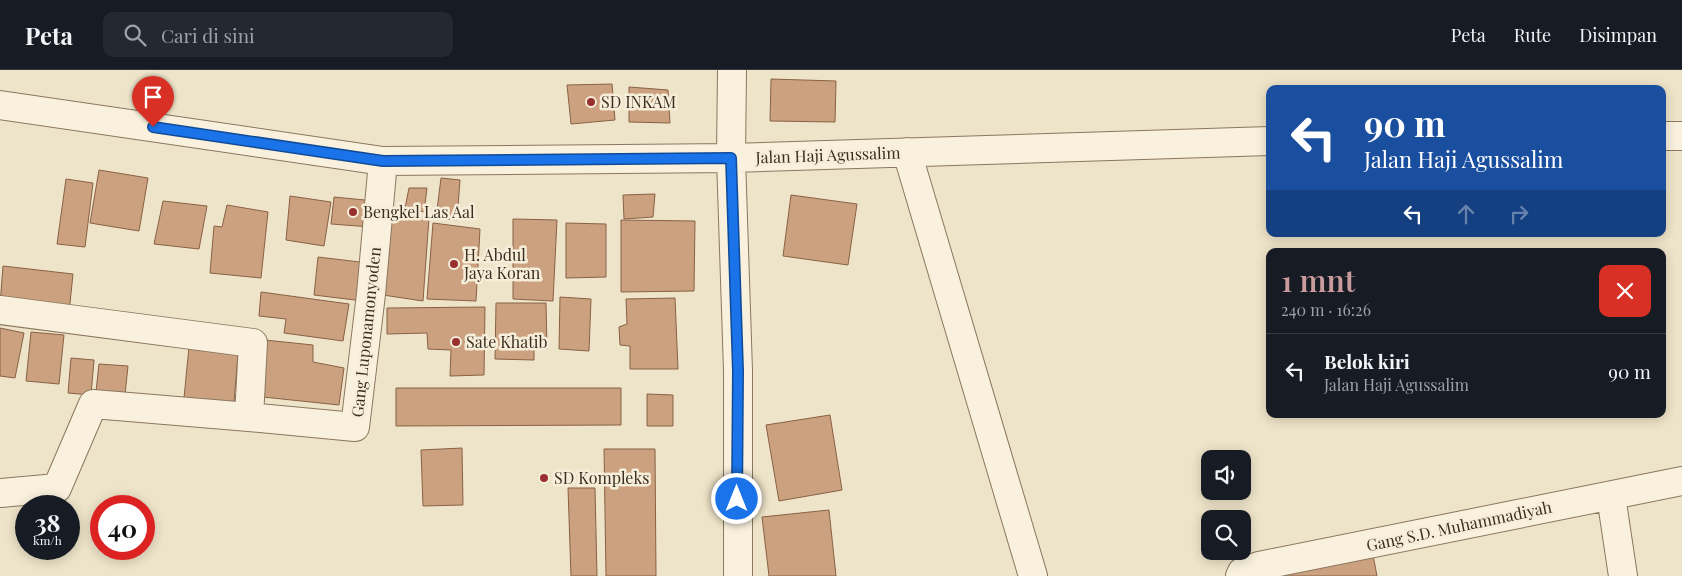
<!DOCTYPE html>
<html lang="id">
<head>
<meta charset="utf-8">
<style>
	body { margin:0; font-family:"Playfair Display",serif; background:#242831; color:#f1f3f6; height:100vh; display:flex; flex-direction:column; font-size:19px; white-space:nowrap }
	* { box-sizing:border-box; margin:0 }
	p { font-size:16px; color:#9ea1a6 }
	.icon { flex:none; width:28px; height:28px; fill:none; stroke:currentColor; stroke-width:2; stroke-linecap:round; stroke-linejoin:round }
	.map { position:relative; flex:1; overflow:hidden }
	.details { position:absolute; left:1266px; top:178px; width:400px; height:170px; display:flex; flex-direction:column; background:#171b24; border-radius:10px; box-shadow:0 2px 12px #0003 }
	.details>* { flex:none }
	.banner { position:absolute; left:1266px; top:15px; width:400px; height:152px; border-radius:10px; box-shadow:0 2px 12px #0003; background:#1a4fa0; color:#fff; overflow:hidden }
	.buttons { position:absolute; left:1201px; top:380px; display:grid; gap:10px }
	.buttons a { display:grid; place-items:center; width:50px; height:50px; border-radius:10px; background:#171b24; box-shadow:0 2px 12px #0003; font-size:25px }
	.speed { position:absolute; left:15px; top:425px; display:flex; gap:10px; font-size:25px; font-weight:700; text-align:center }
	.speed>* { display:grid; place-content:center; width:65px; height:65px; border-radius:50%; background:#171b24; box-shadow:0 2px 12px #0003; line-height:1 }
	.speed small { font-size:12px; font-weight:400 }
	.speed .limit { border:8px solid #d22; background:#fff; color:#111 }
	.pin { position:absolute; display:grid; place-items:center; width:42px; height:42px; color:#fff; margin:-51px -21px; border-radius:50% 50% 50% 0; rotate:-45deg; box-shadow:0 0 5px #0007 }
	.pin .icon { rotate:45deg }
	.me { position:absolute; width:55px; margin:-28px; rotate:0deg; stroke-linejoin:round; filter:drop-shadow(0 0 4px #0008) }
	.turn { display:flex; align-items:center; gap:18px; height:105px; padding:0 15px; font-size:22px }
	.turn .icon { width:65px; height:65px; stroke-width:2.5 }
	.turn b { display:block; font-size:35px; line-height:42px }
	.lanes { display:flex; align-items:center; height:48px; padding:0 15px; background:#0003; justify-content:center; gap:25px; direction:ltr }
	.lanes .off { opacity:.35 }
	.round { display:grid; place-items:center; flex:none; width:52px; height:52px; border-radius:10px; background:#242831 }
	.summary { display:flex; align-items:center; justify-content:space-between; height:85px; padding:0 15px }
	h1 { font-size:30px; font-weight:600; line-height:38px; color:#c99b9c }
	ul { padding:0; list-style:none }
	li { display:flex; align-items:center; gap:15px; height:75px; padding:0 15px; border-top:1px solid #363941 }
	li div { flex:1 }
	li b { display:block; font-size:19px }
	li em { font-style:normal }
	header { display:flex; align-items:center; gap:30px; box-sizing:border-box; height:70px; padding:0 25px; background:#171b24; border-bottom:1px solid #363941 }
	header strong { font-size:24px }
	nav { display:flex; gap:28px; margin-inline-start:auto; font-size:18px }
	.search { width:350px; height:45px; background:#242831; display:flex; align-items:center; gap:12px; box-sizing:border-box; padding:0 18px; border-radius:10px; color:#9ea1a6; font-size:19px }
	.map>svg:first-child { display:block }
</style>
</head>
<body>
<header>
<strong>Peta</strong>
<div class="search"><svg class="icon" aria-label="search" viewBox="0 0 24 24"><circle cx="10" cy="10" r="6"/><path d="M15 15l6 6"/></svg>Cari di sini</div>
<nav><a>Peta</a><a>Rute</a><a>Disimpan</a></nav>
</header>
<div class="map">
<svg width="1682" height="506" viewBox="0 0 1682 506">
	<rect width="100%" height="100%" fill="#eee4c9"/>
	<path fill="#cba180" stroke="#896144" d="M771,9l65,2 -1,41 -65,-1z
		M612,14l3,36 -44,4 -4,-39z
		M629,17l39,3 2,33 -41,-1z
		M99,100l49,8 -9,53 -49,-8z
		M441,108l19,2 -3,40 -21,-2z
		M66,109l27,4 -8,64 -28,-3z
		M409,118h18l-3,24 -19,-4z
		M655,124l-2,23 -29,2 -1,-24z
		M791,125l66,9 -9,61 -65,-9z
		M290,126l41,6 -7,44 -38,-6z
		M334,127l41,4 -4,26 -40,-3z
		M163,131l44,5 -8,43 -45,-5z
		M227,135l41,7 -7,66 -51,-5 4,-47 8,1z
		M390,144l39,4 -6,83 -40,-6z
		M513,149l44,1 -4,81 -40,-2z
		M621,150l74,1 -1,70 -73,1z
		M433,153l47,6 -4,72 -49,-2z
		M566,153l40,1v53l-40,1z
		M318,187l50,6 -5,38 -49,-6z
		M3,196l70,8 -4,39 -69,-8z
		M261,222l88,12 -6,37 -59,-8 2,-14 -27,-3z
		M560,227l31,2 -2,52 -30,-2z
		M675,228l3,71h-48v-23l-10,-1 -1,-18 8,-3 -1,-25z
		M496,233h50l1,46h-13v11l-39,-1z
		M485,237l-1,68 -34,1 1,-26 -23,-1 -1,-16 -40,1v-26z
		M0,258l24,5 -9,45 -15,-2z
		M31,262l33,3 -5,49 -33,-3z
		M265,270l48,5v17l31,6 -5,37 -76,-8z
		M189,277l49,8 -5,58 -50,-5z
		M71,288l23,2 -3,35 -23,-2z
		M99,294l29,2 -4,38 -29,-3z
		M396,318h225v37l-225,1z
		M647,324l26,1v31h-26z
		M830,345l12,75 -63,11 -13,-76z
		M462,378l1,57 -40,1 -2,-56z
		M604,379h51l1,127h-50z
		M568,418h27l2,88h-26z
		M829,440l7,66h-67l-7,-59z
		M1373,485l4,21h-108z"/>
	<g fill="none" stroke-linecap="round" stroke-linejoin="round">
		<g stroke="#8a775e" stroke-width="30">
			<path id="minor" d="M732,0l-1,88 7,213v205
				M0,35l383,56 348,-3 539,-17
				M1662,66h20
				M907,82l126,424
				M0,240l253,33 -4,74 106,10 16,-133 12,-133
				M0,423l57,-5 36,-84 156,13
				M1611,426l12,80
				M1240,506l2,-4 17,-6 423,-85"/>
		</g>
		<use href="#minor" stroke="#f9f1dd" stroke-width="28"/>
	</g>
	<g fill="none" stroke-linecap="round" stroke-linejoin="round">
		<g stroke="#114b97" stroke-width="12">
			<path id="route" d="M153,57l230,34 348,-3 7,213 -1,128"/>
		</g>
		<use href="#route" stroke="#1a73e8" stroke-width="9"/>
	</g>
	<g fill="#98302f" stroke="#f6eed9" stroke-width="2">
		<circle cx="591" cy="32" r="5"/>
		<circle cx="353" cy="142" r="5"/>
		<circle cx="454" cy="194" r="5"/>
		<circle cx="456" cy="272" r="5"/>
		<circle cx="544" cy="408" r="5"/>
	</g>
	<g text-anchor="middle" stroke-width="5" stroke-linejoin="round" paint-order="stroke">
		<g font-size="16" fill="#3b2e21" stroke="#f6eed9" text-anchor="start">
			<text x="601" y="38">SD INKAM</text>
			<text x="363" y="148">Bengkel Las Aal</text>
			<text x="464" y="191">H. Abdul<tspan x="464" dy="18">Jaya Koran</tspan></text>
			<text x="466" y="278">Sate Khatib</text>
			<text x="554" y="414">SD Kompleks</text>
		</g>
		<g font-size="16" fill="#3b2e21" stroke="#f6eed9">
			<text transform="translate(828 85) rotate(-2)" y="6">Jalan Haji Agussalim</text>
			<text transform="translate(366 262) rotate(-84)" y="6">Gang Luponamonyoden</text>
			<text transform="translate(1459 456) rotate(-12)" y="6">Gang S.D. Muhammadiyah</text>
		</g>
	</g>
</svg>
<div class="buttons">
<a><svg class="icon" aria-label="sound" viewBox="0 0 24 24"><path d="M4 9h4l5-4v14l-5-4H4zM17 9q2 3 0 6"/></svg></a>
<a><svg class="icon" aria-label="search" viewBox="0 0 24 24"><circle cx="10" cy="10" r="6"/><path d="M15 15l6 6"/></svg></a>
</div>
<div class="speed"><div>38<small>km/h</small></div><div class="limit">40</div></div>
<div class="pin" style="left:153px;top:57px;background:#d93025"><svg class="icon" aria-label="arrive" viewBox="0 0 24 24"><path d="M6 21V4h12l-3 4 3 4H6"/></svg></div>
<svg class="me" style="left:737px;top:429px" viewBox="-20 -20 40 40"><circle r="17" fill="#1a73e8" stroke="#fff" stroke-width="3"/><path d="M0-11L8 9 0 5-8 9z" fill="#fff"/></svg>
<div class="banner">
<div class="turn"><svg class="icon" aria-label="left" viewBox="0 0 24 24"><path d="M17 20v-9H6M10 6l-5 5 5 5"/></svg><div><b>90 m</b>Jalan Haji Agussalim</div></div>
<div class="lanes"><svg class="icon" aria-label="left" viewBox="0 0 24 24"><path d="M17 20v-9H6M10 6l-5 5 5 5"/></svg><svg class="icon off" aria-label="ahead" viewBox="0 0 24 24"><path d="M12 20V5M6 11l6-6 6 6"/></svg><svg class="icon off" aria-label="right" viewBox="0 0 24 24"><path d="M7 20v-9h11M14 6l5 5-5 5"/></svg></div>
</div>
<section class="details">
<div class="summary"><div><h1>1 mnt</h1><p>240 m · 16:26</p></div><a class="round" style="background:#d93025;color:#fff"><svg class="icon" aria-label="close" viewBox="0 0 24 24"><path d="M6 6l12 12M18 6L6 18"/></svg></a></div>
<ul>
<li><svg class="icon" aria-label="left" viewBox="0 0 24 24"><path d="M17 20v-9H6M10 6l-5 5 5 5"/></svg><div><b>Belok kiri</b><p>Jalan Haji Agussalim</p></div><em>90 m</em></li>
</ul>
</section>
</div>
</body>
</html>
